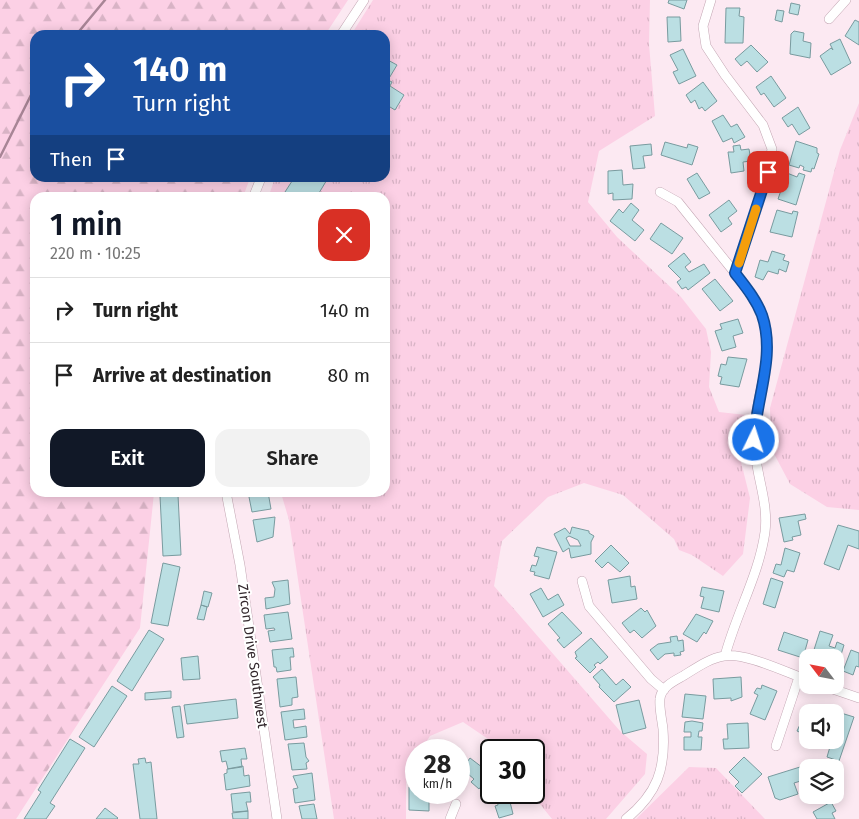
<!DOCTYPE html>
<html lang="en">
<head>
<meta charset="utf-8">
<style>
	body { margin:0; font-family:"Fira Sans",sans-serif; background:#f2f2f2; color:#222; height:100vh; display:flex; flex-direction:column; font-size:19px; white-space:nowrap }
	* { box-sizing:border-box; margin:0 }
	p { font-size:16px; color:#767676 }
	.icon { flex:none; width:28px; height:28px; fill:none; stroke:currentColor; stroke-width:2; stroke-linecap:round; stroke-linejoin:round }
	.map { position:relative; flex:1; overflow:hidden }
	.details { position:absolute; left:30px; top:192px; width:360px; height:305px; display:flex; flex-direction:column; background:#fff; border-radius:15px; box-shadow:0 2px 12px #0003 }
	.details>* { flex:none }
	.hud { position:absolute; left:30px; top:30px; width:360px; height:152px; border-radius:15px; box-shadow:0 2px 12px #0003; background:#1a4fa0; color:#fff; overflow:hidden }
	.needle { width:32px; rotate:302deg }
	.fabs { position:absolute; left:799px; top:649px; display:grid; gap:10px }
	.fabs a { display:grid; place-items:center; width:45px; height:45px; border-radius:10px; background:#fff; box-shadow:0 2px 12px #0003; font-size:25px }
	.speed { position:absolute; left:405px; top:739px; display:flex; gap:10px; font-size:25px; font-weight:700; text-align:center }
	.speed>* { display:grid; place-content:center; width:65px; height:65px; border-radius:50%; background:#fff; box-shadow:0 2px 12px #0003; line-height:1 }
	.speed small { font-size:12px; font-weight:400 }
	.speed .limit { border:2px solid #111; border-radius:8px; background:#fff; color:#111 }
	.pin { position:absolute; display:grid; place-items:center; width:42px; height:42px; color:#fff; margin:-21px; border-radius:10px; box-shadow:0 2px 8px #0006 }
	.me { position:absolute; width:55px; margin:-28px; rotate:4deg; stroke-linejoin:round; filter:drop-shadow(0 0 4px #0008) }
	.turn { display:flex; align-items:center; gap:18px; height:105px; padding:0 20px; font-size:22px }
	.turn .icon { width:65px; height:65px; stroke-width:2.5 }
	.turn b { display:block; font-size:35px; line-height:42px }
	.then { display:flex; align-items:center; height:48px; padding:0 20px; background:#0003; gap:10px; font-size:19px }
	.round { display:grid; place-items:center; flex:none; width:52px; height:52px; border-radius:15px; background:#f2f2f2 }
	.summary { display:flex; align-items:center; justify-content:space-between; height:85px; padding:0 20px }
	h1 { font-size:30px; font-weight:600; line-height:38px; color:#111827 }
	.cta { display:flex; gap:10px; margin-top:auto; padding:10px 20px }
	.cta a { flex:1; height:58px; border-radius:15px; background:#111827; color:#fff; font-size:20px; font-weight:600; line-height:58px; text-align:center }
	.cta a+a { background:#f2f2f2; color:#222 }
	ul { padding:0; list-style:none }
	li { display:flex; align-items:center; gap:15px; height:65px; padding:0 20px; border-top:1px solid #e0e0e0 }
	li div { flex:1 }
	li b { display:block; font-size:19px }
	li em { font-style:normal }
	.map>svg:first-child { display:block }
</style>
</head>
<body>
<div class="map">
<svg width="859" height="819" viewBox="0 0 859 819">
	<defs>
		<pattern id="grass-tufts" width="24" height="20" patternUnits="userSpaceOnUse" patternTransform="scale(1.25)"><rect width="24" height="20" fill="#fcd0e5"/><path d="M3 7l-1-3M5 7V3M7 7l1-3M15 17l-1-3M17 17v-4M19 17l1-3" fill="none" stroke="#d8b3c5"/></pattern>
		<pattern id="forest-firs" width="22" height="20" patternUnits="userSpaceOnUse" patternTransform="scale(1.25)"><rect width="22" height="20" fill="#fcd0e5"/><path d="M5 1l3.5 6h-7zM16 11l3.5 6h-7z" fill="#d8b3c5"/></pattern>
	</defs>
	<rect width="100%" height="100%" fill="#fce9f2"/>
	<path fill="url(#grass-tufts)" d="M373,0h277l-1,44 6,72 -56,35 -11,51 29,35 64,60 25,32 5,23 -2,35 10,25 27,3 -8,35 12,48 -7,56 -20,22 -31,-21 -13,-5 -5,-11 -51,-44 -39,-12 -36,14 -46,44 -8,45 126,145 27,23 -2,20 -39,45h-54l-21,-26 3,-1v-42h-36l-7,-9 -28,-19 -33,14 -9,14h-5v7l-10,15v47h-72l-45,-299 -8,-27 104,-1v-294h-117l7,-20h110v-143h-34z
		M859,103v407l-32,-3 -37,-23 -19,-36 -1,-40 70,-258z
		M689,767l27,1 49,51h-129z"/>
	<path fill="url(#forest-firs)" d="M0,0h348l-23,35h-290v143h215l-7,19 -208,1v294l119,1 -14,135 -124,191h-16z"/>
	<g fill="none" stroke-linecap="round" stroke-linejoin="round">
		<path stroke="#a88596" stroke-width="2.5" d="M76,35l29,-35
			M0,157l35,-70"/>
	</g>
	<path fill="#bbdfe3" stroke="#799b9f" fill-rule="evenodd" d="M669,0h18l-3,9 -16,-6z
		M791,3l9,2 -2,10 -9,-2z
		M726,8h14l-1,8 5,1 -1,26h-18z
		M777,10l7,1 -2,11 -7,-2z
		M667,17h13l1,24 -13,1z
		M855,20l4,2v23l-14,-9z
		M794,31l10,2 -1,8 8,2 -1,15 -20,-4 1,-20z
		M840,39l11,24 -20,12 -11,-19 11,-8 2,2 -3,-6z
		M751,45l17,17 -11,10 -10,-11 -6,5 -6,-7z
		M683,49l13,27 -17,8 -6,-12 5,-2 -8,-15z
		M386,59l11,6 -9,15 4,2 -2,4 14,9 -9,15 -10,-6z
		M771,76l15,22 -12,9 -10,-14 -3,2 -5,-8z
		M703,82l14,19 -12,10 -3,-4 -3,2 -4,-9 -4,3 -5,-8z
		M798,107l12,21 -11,7 -7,-11 -4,3 -6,-9z
		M723,115l8,12 6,-3 8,13 -11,6 -2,-5 -9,4 -11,-21z
		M796,141l21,7v5l2,1 -5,15 -2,-1 -1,4 -8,-2 1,-3 -4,-2 -1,3 -10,-3z
		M665,142l22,6 1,-4 10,3 -6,18 -31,-10z
		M651,144l1,11 -9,1 2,12 -12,1 -3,-23z
		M740,145l1,5 8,-1 2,12 -8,1 1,9 -13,2 -3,-21h6l-1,-6z
		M622,170l1,15 10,-1 -1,15 -19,1v-7l-5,1v-23z
		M697,173l13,20 -11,6 -12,-20z
		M787,173l10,4 2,-4 6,2 -9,30 -18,-6z
		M294,178l11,2 2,-2h21l-12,20h-22l-9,-6z
		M729,200l8,11 -9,7 4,6 -11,8 -12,-17z
		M631,203l8,7 -7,10 12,10 -9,11 -25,-20 9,-12 4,4z
		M777,210l15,4 1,-3 5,1 -6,25 -22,-5z
		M661,223l22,15 -11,16 -22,-15z
		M772,251l13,4 -2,5 6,2 -3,10 -7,-3 -1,5 -10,-3 -5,9 -8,-3 5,-17 8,2z
		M684,253l7,9 -6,5 4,5 15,-8 6,9 -22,17 -2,-3 -4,2 -5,-7 4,-3 -13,-13z
		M715,279l18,22 -13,10 -18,-22z
		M738,319l5,14 -10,3 3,11 -14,4 -7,-20 7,-2 -2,-5z
		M728,357l19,2 -8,28 -19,-3 2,-7 -4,-1 3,-12 5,1z
		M248,492h20l3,17 -19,3z
		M178,495l3,60 -18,1 -3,-60z
		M805,514l1,5 -8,2 3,14 -9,2 1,3 -9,2 -5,-24z
		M275,517l-2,20 -16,5 -4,-22z
		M838,525l21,6v18l-11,-4 -9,25 -15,-6z
		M572,527l17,4v2l5,3 -3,6v12l-20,4 -2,-10 -6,4 -9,-18 11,-6 5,6zM569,536l9,4 3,6h-11l-4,-8z
		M611,545l18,18 -9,9 -12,-10 -6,6 -7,-7z
		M537,547l20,5 -8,27 -15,-4 1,-3 -5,-1 2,-6 4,1 3,-9 -5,-1z
		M785,548l15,5 -6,19 -7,-2 -3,7 -11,-4 3,-9 5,1z
		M163,563l17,4 -12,59 -17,-3z
		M630,576l1,11 4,-1 2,13 -25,4 -4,-23z
		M771,578l12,4 -8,26 -12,-4z
		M288,580l2,24 -24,5 -1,-11 9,-1 1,-8 -3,-7z
		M702,587l22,4 -5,21 -18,-4 3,-11 -4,-1z
		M541,588l7,12 10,-6 6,11 -21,12 -13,-23z
		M204,591l8,2 -4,14 -7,-2z
		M201,605l6,2 -3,13 -7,-1z
		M641,608l4,4 2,-2 9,16 -14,12 -8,-8 -4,3 -8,-10z
		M288,612l4,27 -22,3 -2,-11 7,-1 -1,-2 -8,1 -2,-14z
		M562,612l20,21 -18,15 -7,-8 3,-2 -12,-14z
		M696,614l17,7 -7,13 -2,-2 -7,10 -14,-8z
		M149,630l15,9 -32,52 -15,-10z
		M820,631l13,4 -4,11 6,2 2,-6 7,3 -7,23 -2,-10 -23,-2z
		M784,632l24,8 -5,18 -25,-8z
		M677,636l1,5 5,-1 1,11 -4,1 1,3 -7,1v-3l-9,1 -7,6 -8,-10 8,-6 13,-2 -1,-5z
		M591,638l17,19 -8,7 -2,-2 -4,3 2,2 -6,6 -15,-15 2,-1 -2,-5z
		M293,648l1,9h-4l1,13 -14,2 -1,-5h-2l-2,-17z
		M851,650l8,3v14l-3,-1 -3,9 -10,-4z
		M198,656l2,23 -17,1 -2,-22z
		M602,669l14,16 7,-6 8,8 -17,15 -15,-15 1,-2 -7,-8z
		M296,677l2,20 -6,1v7l-12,2 -3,-28z
		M741,677l1,20 -11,4v-3l-17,1 -1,-20z
		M762,685l15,6 -12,29 -15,-6 8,-19 -4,-2 3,-5 4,1z
		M112,686l15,10 -33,51 -15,-10z
		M171,691v7l-26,2v-7z
		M685,694l21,2 -3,23 -21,-2z
		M236,699l2,19 -51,6 -3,-19z
		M639,700l7,28 -23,6 -7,-29z
		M180,706l4,31 -7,1 -5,-31z
		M304,709l1,10 -12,1 1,8 12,-2 1,11 -22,3 -4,-28z
		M841,713l13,4 -15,44 -12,-4 5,-17h3z
		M803,718l5,2v16l-11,-5z
		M692,721l11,2 -1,8h-3l-1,6h4l-1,13h-17v-13h7v-5h-7l1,-10z
		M748,723l1,25 -25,1 -1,-10h5l-1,-15z
		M70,739l15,9 -35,55 5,3 -9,13h-22l17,-27 -3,-2z
		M304,743l2,14 3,4 -3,2 1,6 -15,1 -4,-26z
		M245,748l2,11h-6l1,8 -14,2 -2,-8 -4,1 -2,-11z
		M744,757l18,17 -20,19 -7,-7 4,-4 -10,-10z
		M145,758l1,5 5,-1 6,57h-17l-7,-55h6l-1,-5z
		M470,758l21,16 -12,15 -8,-7 3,-3 -12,-10z
		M243,766l1,10 5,-1 1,11 -24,4 -2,-16 3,-1v-4z
		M800,767l4,13 -10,3 4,11 -18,6 -5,-2 -7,-21z
		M312,773l3,27 -20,3 -2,-14 5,-1 -5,-12z
		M835,774h5l-1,21 -23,1 19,-1z
		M409,787h7v5h13v19l-20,-1z
		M250,792l1,10h-5l2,9 -15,1 -2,-18z
		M491,792l17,2 5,20 -14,4 -4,-12 3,-1 -1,-5 -10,3 -3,-8z
		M831,802l5,9 -4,2 3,6h-18l-4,-7z
		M314,804l3,15h-15l-3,-13z
		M105,808l13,10 -1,1h-21z
		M248,811v8h-15l-1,-6z"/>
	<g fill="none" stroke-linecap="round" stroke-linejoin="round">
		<g stroke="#c3a6b3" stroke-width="10">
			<path id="minor" d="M711,0l-8,26 3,20 19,29 38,50 9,24 -4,23 -33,101c8,11 17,22 24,35 21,42 -5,86 -5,130 0,33 15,62 11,94 -6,43 -29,82 -40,124
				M829,19l17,-19
				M341,35l23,-35
				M660,192l18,10 57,71
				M253,198l8,-20
				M226,492l14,73 37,254
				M582,581l7,25 62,73 13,11
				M821,685l38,13
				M776,746l23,-69
				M450,819l6,-15
				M626,819c31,-25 40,-50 37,-90 -1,-9 -4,-21 -3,-30 1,-12 14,-18 23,-23 13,-8 27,-18 41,-20 21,-4 63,17 84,24"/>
		</g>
		<use href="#minor" stroke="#fff" stroke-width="9"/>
	</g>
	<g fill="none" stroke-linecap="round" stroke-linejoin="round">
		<g stroke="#114b97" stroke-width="12">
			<path id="route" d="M754,440c2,-42 22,-84 8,-125 -6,-16 -17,-29 -27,-42l33,-101"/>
		</g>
		<use href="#route" stroke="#1a73e8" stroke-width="9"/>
		<path stroke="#f59e0b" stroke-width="9" d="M739,263l17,-54"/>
	</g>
	<g text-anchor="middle" stroke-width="4" stroke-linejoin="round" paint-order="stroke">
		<g font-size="14" fill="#32272c" stroke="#fff">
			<text transform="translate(253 656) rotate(82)" y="5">Zircon Drive Southwest</text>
		</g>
	</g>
</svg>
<div class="fabs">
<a><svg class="needle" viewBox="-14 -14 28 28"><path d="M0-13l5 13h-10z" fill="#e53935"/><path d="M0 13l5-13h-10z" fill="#767676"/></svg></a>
<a><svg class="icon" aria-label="sound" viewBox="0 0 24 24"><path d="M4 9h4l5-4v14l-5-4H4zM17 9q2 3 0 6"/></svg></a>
<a><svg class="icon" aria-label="layers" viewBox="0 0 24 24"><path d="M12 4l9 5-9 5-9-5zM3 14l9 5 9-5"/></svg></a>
</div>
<div class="speed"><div>28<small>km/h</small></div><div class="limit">30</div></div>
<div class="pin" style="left:768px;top:172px;background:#d93025"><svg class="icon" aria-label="arrive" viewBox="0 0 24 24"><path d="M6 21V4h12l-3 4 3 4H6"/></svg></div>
<svg class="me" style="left:754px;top:440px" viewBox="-20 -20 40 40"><circle r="17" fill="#1a73e8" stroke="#fff" stroke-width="3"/><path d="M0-11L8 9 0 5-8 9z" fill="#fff"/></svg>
<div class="hud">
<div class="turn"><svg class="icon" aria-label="right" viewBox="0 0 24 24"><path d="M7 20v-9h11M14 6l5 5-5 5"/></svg><div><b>140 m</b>Turn right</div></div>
<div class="then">Then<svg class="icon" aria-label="arrive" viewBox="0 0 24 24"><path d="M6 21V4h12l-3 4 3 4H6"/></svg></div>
</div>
<section class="details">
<div class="summary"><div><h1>1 min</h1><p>220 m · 10:25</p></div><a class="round" style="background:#d93025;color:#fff"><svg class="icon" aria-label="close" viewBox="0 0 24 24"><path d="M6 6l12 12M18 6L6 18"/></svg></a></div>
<ul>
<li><svg class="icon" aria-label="right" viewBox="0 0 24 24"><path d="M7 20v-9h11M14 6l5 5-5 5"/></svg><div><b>Turn right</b></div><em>140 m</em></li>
<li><svg class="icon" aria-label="arrive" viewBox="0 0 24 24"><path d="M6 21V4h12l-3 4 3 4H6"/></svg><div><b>Arrive at destination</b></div><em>80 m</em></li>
</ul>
<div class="cta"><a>Exit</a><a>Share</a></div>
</section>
</div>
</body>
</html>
